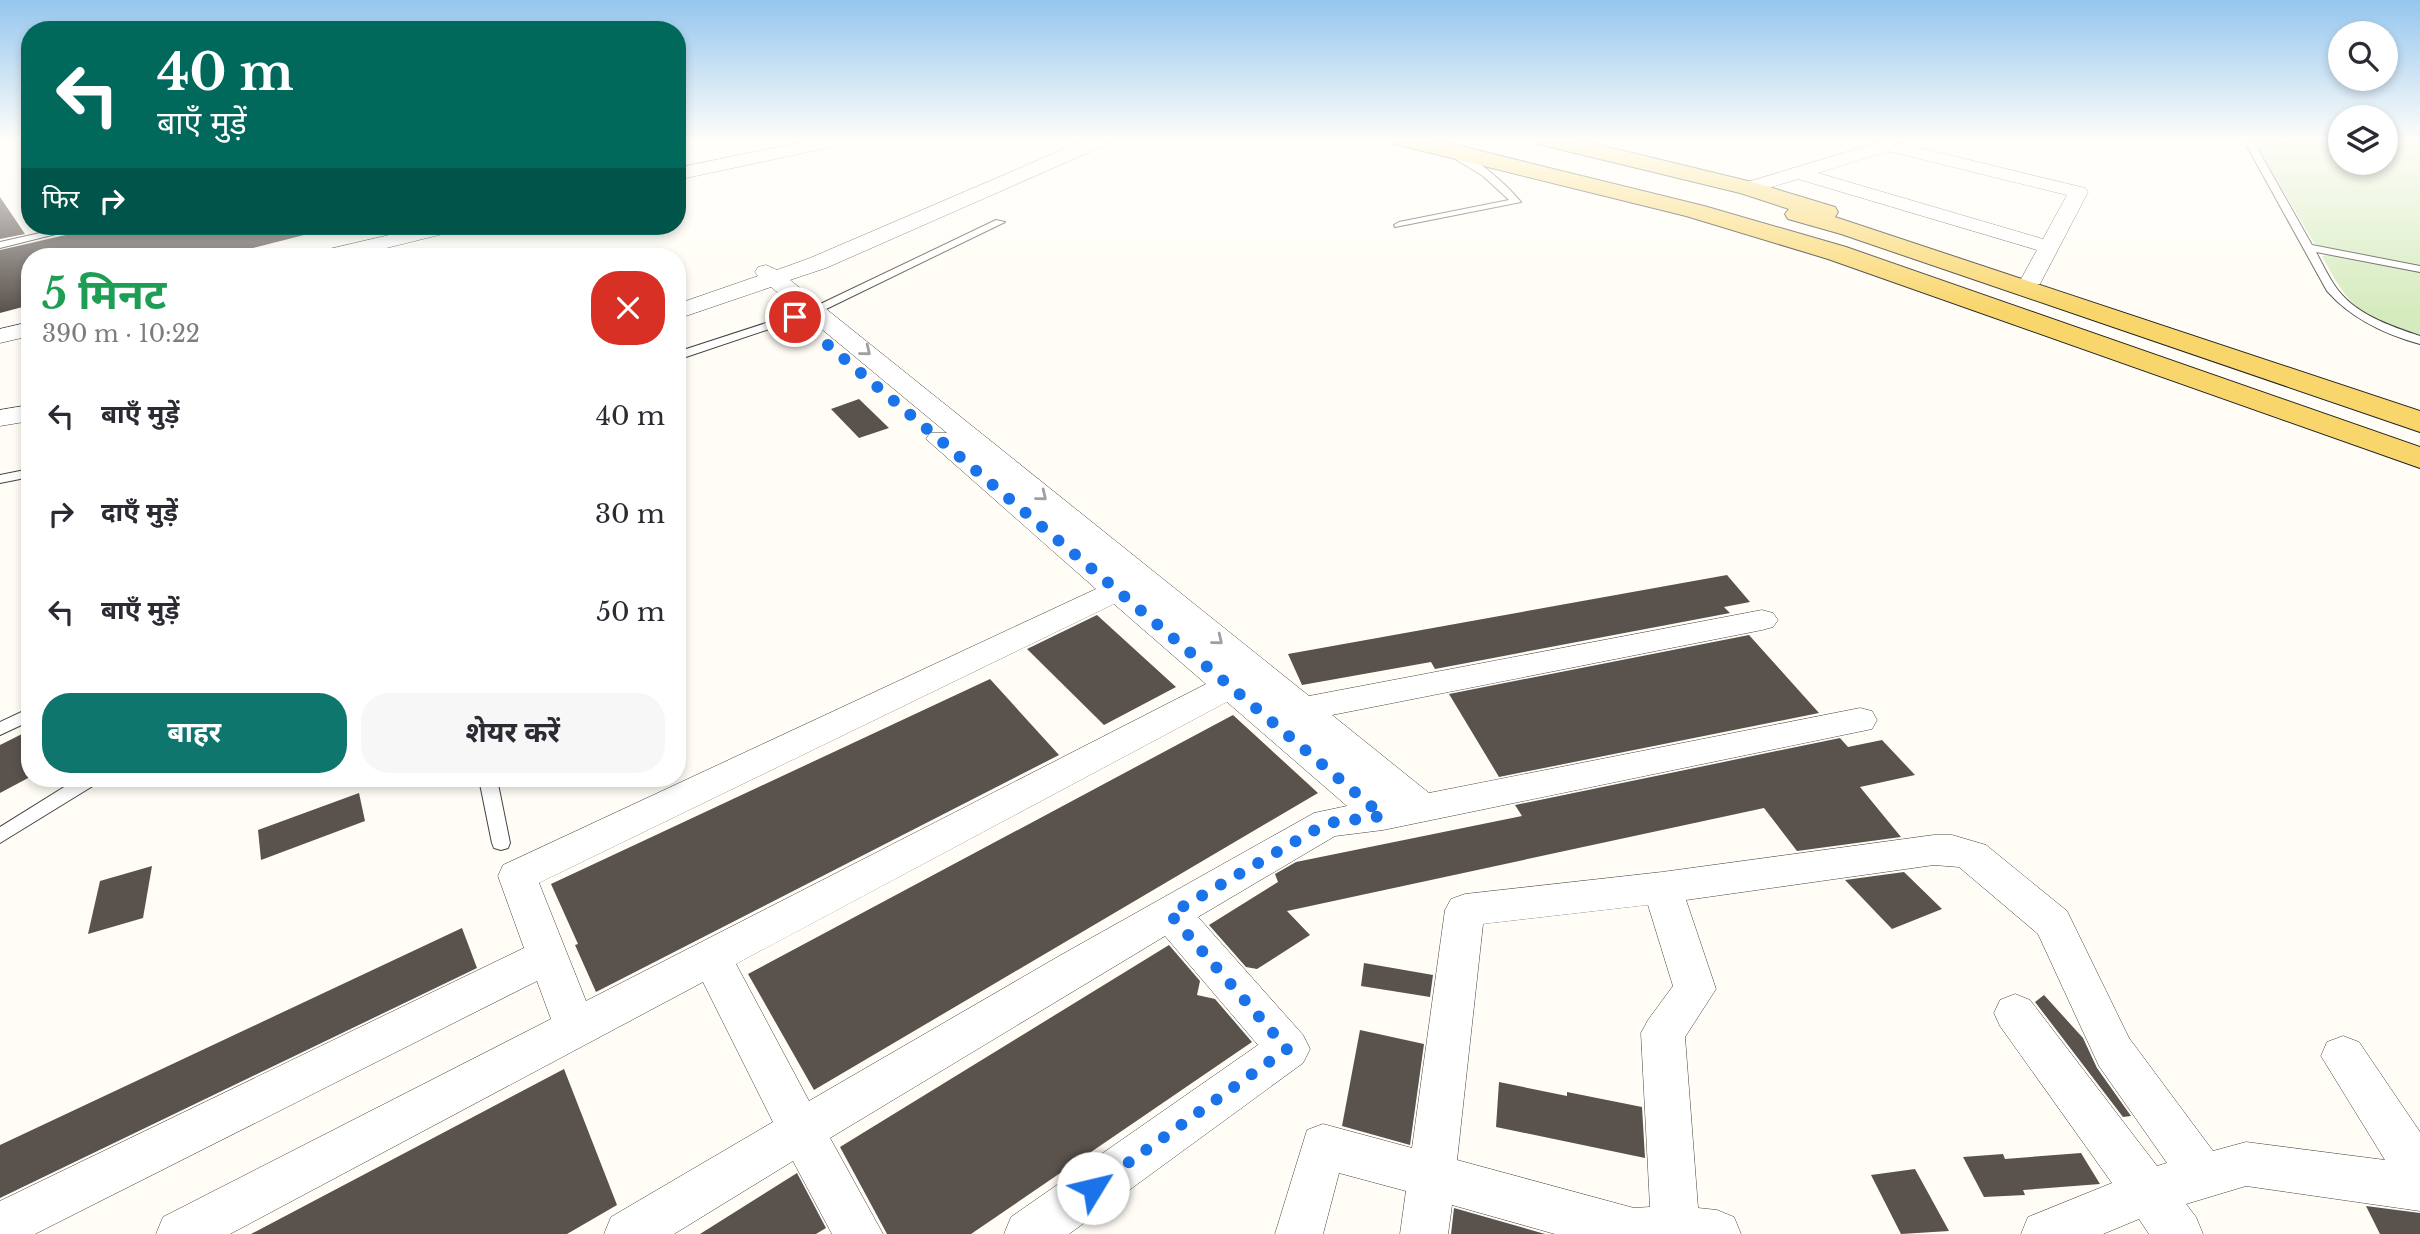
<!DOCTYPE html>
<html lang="hi">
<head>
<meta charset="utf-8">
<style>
	body { margin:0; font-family:"Libre Baskerville","Noto Sans Devanagari",serif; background:#f7f7f7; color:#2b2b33; height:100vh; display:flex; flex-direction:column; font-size:26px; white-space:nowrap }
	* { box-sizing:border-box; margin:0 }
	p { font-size:23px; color:#7c7c81 }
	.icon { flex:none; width:38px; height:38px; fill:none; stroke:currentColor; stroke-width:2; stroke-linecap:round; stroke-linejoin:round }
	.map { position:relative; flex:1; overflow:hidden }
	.panel { position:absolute; left:21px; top:248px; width:665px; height:539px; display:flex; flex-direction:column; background:#fff; border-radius:28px; box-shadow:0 4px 10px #0003 }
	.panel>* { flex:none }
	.banner { position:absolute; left:21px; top:21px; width:665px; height:214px; border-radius:28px; box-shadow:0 4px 10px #0003; background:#00695c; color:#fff; overflow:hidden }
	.buttons { position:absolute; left:2328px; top:21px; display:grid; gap:14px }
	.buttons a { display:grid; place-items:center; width:70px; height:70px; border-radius:50%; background:#fff; box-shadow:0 4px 10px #0003; font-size:35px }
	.pin { position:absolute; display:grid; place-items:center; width:60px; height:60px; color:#fff; margin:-30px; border:4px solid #fff; border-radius:50%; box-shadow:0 2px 7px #0007 }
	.me { position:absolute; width:77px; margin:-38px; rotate:54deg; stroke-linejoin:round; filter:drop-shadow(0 0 5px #0008) }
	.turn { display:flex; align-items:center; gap:24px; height:147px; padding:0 21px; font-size:32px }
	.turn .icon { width:91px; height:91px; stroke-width:2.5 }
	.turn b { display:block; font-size:49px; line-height:60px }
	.then { display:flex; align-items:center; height:66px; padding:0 21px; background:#0003; gap:14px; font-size:26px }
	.round { display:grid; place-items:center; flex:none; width:74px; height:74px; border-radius:28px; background:#f7f7f7 }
	.headline { display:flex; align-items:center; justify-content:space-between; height:119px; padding:0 21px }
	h1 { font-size:42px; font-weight:700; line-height:52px; color:#1e9e55 }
	.cta { display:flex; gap:14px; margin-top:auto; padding:14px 21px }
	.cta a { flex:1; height:80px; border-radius:28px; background:#0f766e; color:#fff; font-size:28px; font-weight:700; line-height:80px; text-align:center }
	.cta a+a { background:#f7f7f7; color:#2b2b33 }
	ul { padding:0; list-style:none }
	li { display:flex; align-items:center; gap:21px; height:98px; padding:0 21px }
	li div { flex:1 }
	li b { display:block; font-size:26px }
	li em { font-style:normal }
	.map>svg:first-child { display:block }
</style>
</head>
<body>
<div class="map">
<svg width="2420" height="1234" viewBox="0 0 2420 1234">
	<rect width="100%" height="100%" fill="#fffdf5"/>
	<path fill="#d5ebbd" d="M2253,139h87v24h45v-24h35v129l-94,-19 -12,-6z
		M2330,255l90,16v65c-59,-22 -68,-23 -98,-80z"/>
	<path fill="#5a524d" d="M0,197l25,37 -25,5z
		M105,226h202l1,8 -91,23h-187v48l-30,8v-63z
		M859,399l30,29 -30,10 -28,-29z
		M1727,575l23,27 -26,5 6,6 -295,56 -4,-7 -129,23 -14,-31z
		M1097,615l79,72 -72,38 -77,-76z
		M1749,635l70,78 -320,64 -50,-83z
		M990,679l69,76 -463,237 -21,-47 3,-1 -27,-60z
		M1233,715l85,78 -504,297 -66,-116z
		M30,730v47l-30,16v-48z
		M1840,738l8,9 34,-7 33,35 -55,12 41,50 -104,14 -33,-43 -477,103 23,24 -53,34 -11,-2 -37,-42 69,-43 -3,-8 21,-12 226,-46 -7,-11z
		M359,793l6,28 -104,39 -3,-30z
		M152,866l-9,52 -55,16 12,-53z
		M1904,872l38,37 -50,20 -47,-49z
		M462,928l15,40 -477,230v-53z
		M1169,945l31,36 -3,14 18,4 37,43 -281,192h-84l-47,-87z
		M1364,963l69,12 -3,22 -69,-11z
		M2044,995l39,43 14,30 34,48 -8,1 -88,-115z
		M1360,1030l64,14 -14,101 -68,-19z
		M564,1069l53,136 -50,29h-316z
		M1499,1082l68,14v-4l75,15 3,51 -149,-31z
		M2081,1153l19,31 -77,6 2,5 -41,2 -21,-40 40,-3 2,5z
		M1915,1169l34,62 -48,3 -30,-59z
		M797,1173l29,55 -10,6h-116z
		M2366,1206l54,7v21h-40z
		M1454,1208l91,26h-94z"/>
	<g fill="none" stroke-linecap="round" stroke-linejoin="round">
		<g stroke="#444" stroke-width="2">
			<path id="lane" d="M2243,139h9l60,106 108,21v6l-104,-20c6,11 12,24 19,34 19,28 55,40 85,50v8c-36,-10 -68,-25 -93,-53z
				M1447,150c22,-1 60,35 74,52l-126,25 -1,-2 5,-3 110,-22 -26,-24 -36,-22z
				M996,220l9,2 -185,90 -143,48v-8l135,-44z
				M71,226h17l-88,22v-6z
				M30,469v8l-30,6v-8z
				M30,708v13l-30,14v-13z
				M77,779h22l-3,5 -96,59v-16z
				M479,779h18l13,64 -2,5 -7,2 -7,-2 -2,-5z"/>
		</g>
		<g stroke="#444" stroke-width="1">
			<path id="street" d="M817,139h37l-9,5 -168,36v-12z
				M1088,139h25l-3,4 -284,125 -36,12 519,416 453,-86 11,3 5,7 -5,7 -11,3 -430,85 97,78 431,-85 12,3 5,9 -5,9 -489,101 -48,6 -137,81 105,118 7,14 -7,14 -234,171h-65l7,-17 247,-172 -93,-109 -335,202 53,96h-51l-39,-73 -119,73h-70l7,-17 162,-95 -70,-140 -473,252h-74l7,-17 388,-198 -14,-38 -502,253h-35v-33l524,-253 -26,-72 5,-11 593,-276 -170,-150 4,-6h17l-176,-146 -94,32v-15l81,-28 -3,-4 3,-5 8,-2 11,5 33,-12zM1114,604l92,80 -620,317 -47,-118zM1227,702l120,104 -33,7 -253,142 -252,146 -73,-137z
				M1887,140l198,48 3,4 -48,92h-16l-3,-5 16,-29 -239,-71 -50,15 -10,-6 3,-4zM1888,151l179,44 -24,44 -225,-66z
				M428,226h34l-3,4 -109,27h-36l3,-5z
				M30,322v14l-30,7v-14z
				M30,405v16l-30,5v-16z
				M1934,835h18l34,10 81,66 62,127 84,113 33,-9 139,18 -64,-104 6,-14 16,-6 16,6 61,90v79l-174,-25 -60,18 10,13 7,17h-54l-10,-15 -36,15h-82l7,-17 84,-34 -112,-157 -6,-13 6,-13 15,-6 15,6 127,166 10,-3 -68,-97 -61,-132 -79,-67 -25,-2 -248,35 30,89 -31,48 13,171 19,2 17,7 7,17h-186l-103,-29 -4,29h-48l6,-43 -67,-18 -16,61h-48l32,-104 16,-6 89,24 33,-238 6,-11 14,-5 197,-22zM1648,905l25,81 -25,34 -7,13 9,174 -16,1 -177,-48 26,-236z"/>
		</g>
		<g stroke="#222" stroke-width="2">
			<path id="primary" d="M1392,139h40l272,67 142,41 574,200v21l-592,-209 -142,-43 -291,-72z
				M1535,139h40l181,44 79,24 3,5 -3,5 585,194v21l-579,-198 -53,-15 -3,-5 4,-5 -49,-16 -202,-49z"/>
		</g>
		<use href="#lane" fill="#fff" fill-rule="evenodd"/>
		<use href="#street" fill="#fff" fill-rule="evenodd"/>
		<use href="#primary" fill="#f9d66b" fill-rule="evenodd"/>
	</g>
	<defs><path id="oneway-chevron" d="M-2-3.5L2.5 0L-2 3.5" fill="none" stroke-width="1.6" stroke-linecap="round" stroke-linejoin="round" transform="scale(1.75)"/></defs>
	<g stroke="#a0a0a0">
		<use href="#oneway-chevron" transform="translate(866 351) rotate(39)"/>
		<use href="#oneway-chevron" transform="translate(1042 496) rotate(39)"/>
		<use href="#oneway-chevron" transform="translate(1218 640) rotate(39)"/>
	</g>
	<linearGradient id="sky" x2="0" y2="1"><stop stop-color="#95c6ee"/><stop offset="0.45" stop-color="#fffefa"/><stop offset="1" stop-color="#fffefa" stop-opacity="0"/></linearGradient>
	<rect width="2420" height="312" fill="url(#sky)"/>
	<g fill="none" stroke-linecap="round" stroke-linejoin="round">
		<path stroke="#1a73e8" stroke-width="12" stroke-dasharray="0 21.6" d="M795,317l588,499 -56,7 -157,91 117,135 -194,139"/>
	</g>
</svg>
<div class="buttons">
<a><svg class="icon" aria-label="search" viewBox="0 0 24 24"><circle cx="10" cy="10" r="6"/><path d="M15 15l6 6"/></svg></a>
<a><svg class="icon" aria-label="layers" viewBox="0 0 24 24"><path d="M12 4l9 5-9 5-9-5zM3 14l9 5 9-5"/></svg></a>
</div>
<div class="pin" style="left:795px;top:317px;background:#d93025"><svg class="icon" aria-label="arrive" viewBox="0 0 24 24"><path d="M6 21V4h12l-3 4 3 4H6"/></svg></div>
<svg class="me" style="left:1093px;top:1188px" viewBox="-20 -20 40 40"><circle r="19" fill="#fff"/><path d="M0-13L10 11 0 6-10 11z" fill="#1a73e8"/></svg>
<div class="banner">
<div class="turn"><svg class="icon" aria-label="left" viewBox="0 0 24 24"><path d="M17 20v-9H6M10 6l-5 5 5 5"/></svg><div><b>40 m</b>बाएँ मुड़ें</div></div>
<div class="then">फिर<svg class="icon" aria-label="right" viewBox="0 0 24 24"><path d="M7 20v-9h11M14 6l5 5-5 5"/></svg></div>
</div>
<section class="panel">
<div class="headline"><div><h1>5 मिनट</h1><p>390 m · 10:22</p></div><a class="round" style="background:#d93025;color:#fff"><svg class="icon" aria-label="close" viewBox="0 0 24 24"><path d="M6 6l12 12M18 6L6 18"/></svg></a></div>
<ul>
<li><svg class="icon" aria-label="left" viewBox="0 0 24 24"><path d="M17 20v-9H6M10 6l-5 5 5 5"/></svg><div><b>बाएँ मुड़ें</b></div><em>40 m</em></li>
<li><svg class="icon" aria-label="right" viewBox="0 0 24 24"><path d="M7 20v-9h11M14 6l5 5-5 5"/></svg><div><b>दाएँ मुड़ें</b></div><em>30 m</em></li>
<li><svg class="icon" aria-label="left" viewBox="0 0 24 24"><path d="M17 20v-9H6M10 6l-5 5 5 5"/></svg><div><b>बाएँ मुड़ें</b></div><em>50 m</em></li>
</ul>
<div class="cta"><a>बाहर</a><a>शेयर करें</a></div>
</section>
</div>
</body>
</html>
